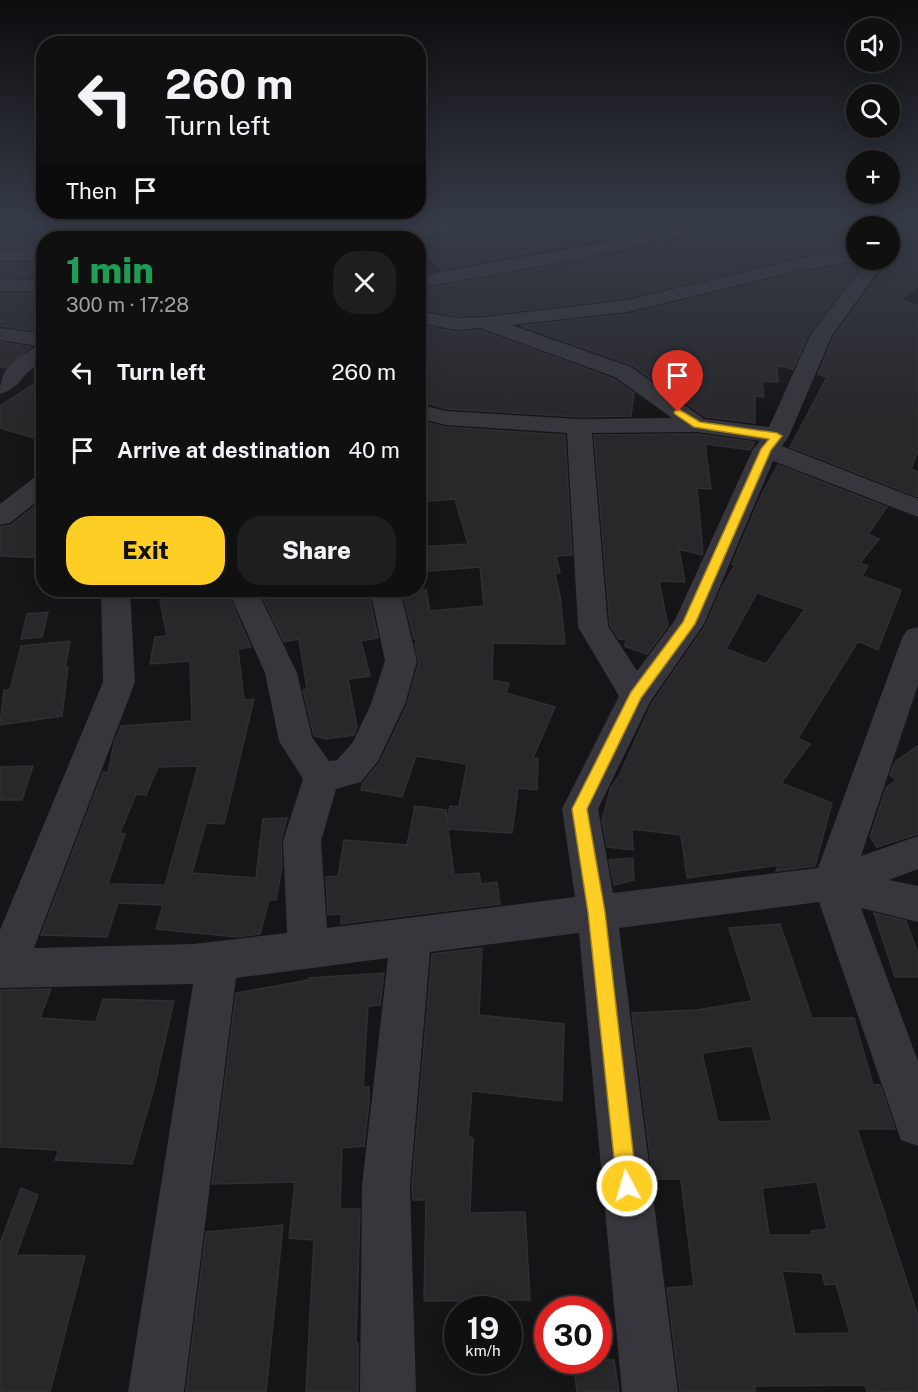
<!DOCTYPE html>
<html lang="en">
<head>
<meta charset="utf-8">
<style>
	body { margin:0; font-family:"Public Sans",sans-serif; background:#1e1e1f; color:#f1f3f6; height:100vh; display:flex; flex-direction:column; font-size:22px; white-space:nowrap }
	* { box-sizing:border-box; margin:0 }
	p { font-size:20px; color:#9c9d9f }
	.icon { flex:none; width:33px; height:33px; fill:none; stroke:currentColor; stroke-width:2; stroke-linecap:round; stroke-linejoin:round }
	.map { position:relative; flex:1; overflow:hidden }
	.details { position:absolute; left:36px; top:231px; width:390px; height:366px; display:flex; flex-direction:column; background:#101011; border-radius:24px; box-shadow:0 3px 15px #0003,0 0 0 2px #303031 }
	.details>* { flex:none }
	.guide { position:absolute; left:36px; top:36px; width:390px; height:183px; border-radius:24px; box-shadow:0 3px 15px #0003,0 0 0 2px #303031; background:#101011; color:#f1f3f6; overflow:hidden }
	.controls { position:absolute; left:846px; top:18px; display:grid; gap:12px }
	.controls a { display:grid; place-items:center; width:54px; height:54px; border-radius:50%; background:#101011; box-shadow:0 3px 15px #0003,0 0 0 2px #303031; font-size:30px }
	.speed { position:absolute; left:444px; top:1296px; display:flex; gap:12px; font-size:30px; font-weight:700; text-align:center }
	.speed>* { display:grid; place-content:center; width:78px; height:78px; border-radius:50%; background:#101011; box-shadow:0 3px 15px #0003,0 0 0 2px #303031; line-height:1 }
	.speed small { font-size:15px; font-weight:400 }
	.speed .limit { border:9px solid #d22; background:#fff; color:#111 }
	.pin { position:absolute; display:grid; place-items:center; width:51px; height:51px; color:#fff; margin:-62px -26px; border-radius:50% 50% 50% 0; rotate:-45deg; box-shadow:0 0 6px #0007 }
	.pin .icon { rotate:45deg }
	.me { position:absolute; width:66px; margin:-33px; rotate:354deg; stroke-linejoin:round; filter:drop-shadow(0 0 4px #0008) }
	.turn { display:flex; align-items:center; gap:21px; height:126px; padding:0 30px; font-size:27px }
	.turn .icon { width:78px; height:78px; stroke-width:2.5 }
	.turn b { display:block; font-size:42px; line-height:51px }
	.then { display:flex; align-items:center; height:57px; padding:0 30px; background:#0003; gap:12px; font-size:22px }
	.round { display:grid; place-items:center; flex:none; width:63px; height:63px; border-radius:24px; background:#1e1e1f }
	.overview { display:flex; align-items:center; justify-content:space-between; height:102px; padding:0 30px }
	h1 { font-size:36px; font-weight:800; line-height:45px; color:#1e9e55 }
	.action { display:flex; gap:12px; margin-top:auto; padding:12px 30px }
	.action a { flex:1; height:69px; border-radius:24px; background:#ffce25; color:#111; font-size:24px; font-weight:800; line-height:69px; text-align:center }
	.action a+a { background:#1e1e1f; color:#f1f3f6 }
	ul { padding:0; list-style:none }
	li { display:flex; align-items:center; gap:18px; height:78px; padding:0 30px }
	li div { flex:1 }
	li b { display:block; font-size:22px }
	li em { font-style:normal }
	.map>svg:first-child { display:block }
</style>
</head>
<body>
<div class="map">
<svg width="918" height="1392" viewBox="0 0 918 1392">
	<rect width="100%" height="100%" fill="#151517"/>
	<path fill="#28282b" stroke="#2f2f33" stroke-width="1.5" fill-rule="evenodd" d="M14,223h30v24h-44v-15l8,-1z
		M484,223h202l-245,47 -23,-27v-3l61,-11z
		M731,223h94l4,6 27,9v10l-55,8 -174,42 -141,17 -29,1 -39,-7v-19l151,-27 157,-34z
		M913,225l5,1v59l-17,15 17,5v146l-7,18 7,3v25l-128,-50 37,-70 -9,-3 16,-38 56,-76v-13l8,-2z
		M864,262l-55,71 -16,36 -16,-4 1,17 -16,-1 2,16 -9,-1v27l-50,-6 -19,-14 2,-22 -38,-3 -18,-13 -111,-39 107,-12 174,-42z
		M0,263h44v15l-44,-1z
		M0,293l44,1v38l-44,-6z
		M418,325l39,7 23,-2 134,49 20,14 -3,23 -52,1 -133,-8 -28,-9z
		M0,342l31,5 -26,21 -5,-1z
		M44,378v63l-44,-13v-22z
		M420,421l26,6 119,8 7,120 -16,1 4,17h-5l5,23 5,48 -72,-1 -1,37 17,3 -3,10 49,14 -22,51 5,1 -1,31 -19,-2 -6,45 -64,-4 6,46 25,-2 2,11 16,-2 3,22 -159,20v-10l-13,1 -2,-38 12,-1 6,-36 63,5 8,-39 31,4 1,11 3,-15 9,1 8,-43 -51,-8 -14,41 -41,-7 2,-7 17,-21 27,-57 12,-43 -4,-18 2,-6 -3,1 -12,-49h24l4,21 54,-5 -4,-39 -62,5v-25l50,-3 -13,-45 -37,3z
		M697,434l57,8v2l-4,6 -45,-6 6,45 -14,-1 6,65 -1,2 -23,-6 6,33 -26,-1 9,45 -21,28 -23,-8 3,-6 -8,-1 -9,-14 -16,-190z
		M778,465l109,42 -19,27 11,5 -19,24 8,3 -6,10 39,14 -23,60 -20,-9 -60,97 12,6 -29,39 51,20 -17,63 -39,5 3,-6 -92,13 -6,-43 -49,-6 1,21 -26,-3 -5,-27 9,-33 8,-11 33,-73 54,-78 16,-38 13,-22 -3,-1 29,-68zM757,593l48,16 -39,55 -40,-15z
		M44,499v59l-44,-2v-29l11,-2z
		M158,590h68l25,57 -13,2 6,51 10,-1 -30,125 -18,-1 -14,50 64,5 7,-59 24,-1 -6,23 1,26 -6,33h-7l-9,34 -23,3 -81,-8 7,-24 -45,-2 -11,34 -66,-2 62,-163 5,1 6,-30 7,-17 71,-5 -2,-60 -40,3 5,-27 12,-1zM198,766l-33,119 -57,-1 17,-50 -5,-1 16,-39 10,1 12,-28z
		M259,590h109l10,48 -17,3 9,35 -22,3 9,48 -3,8 -28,4 -12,-3 -11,-46 4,-1 -8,-50 -15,3z
		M48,612l-6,25 -21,2 6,-25z
		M70,641l-5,27 3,-1 -6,49 -62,9 4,-35h6l11,-44z
		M918,746v88l-41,13 -7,-10 16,-49 10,-8 -6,-5 3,-9 4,-6z
		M33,766l-11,34h-22v-33z
		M633,858l1,22 -20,5 -5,-25z
		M874,913l32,8 12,33v23h-23z
		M780,924l32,94h42l19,67h7l15,44h-38l61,187v75l-51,1 -2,-7 -111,1 2,6h-76l-13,-104 27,-2 -13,-107h-28l-21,-166 64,-3 56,-9 -23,-73zM752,1046l20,75 -54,1 -16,-69zM817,1182l10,47 -16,2 1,4h-43l-7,-47zM782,1271l40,2 3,12 11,-1 14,49 -55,1z
		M482,948l-3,67 85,9 -2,77 -90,-10 -4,46 5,1 -3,75 55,-1 5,88 -106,1 2,-101h-13l-1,-15 20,-231z
		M384,973l-4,32 -12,1 -5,81h6v17l-5,42 -22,2 -2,61h20l-4,134h2v49h-52l8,-152 -25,-2 6,-56 -83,2 24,-191 73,-13v-2z
		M51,989l-11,29 56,4 7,-23 71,2 -20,87 -22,76 -77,-4 4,-10 -59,-3v-157z
		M21,1188l17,7 -22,60 69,1 -35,136h-50v-149z
		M283,1225l-17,167h-80l20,-160z
		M573,1360h41l5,32h-42z"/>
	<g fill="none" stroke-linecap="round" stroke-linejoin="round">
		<path fill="#36363c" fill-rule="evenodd" d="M0,223h12l-6,6 -6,1z
			M443,223h39l-3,4 -6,1 -58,10h-113l3,-4 6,-1 85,-5 7,2z
			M696,223h33l-3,4 -6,1 -151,33 -151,27v-12l151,-27z
			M827,223h24l10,3h-5v10l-26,-9z
			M893,223h18l-15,21 -6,1v-17z
			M0,249h44v12h-44z
			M856,250v10h7l-61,10 -175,42 -116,13 120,42 73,52 65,8 42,-93 57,-74h18l-54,75 -43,101 -7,10 136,53v18l-145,-56 -69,163 -54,78 -52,107 15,84 205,-25 84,-230 5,-8 11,-3v58l-57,171 57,-20v33l-29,11 29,6v36l-57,-14 57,153v85l-17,-6 -6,-17 -76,-221 -200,26 59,464h-56l-43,-459 -149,19 -20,233 6,207h-56l2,-207 26,-227 -152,20 -52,414h-56l65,-408 -193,4v-58l103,-248 -2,-92h29l5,92 -101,266 159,-4 94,-11 -4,-92 20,-62 -24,-38 -14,-68 -37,-83h29l40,83 15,64 17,24 8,-1 16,-18 18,-38 14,-43 -15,-71h30l17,71 -12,43 -27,57 -17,21 -25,7 -15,52 6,87 248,-31 -13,-88 57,-113 -41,-69 -11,-194 -121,-8 -28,-7v-14l28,7 133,8 93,-1 -57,-41 -135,-49 -23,2 -39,-7v-12l39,7 29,-1 141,-17 175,-42zM697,432l63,9 -7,8 -78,171 -38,51 -29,-45 -16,-193z
			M0,279l44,1v12l-44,-1z
			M0,328l44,6v27c-6,4 -13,8 -17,12 -9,10 -13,17 -27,21 0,-28 14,-33 37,-48l-37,-6z
			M44,475v21l-34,27 -10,2v-21l35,-27z"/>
	</g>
	<linearGradient id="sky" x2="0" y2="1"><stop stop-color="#0c0c0d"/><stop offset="0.53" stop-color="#353b47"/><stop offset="1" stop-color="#353b47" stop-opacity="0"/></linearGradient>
	<rect width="918" height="418" fill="url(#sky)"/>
	<path fill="#ffce25" stroke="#a68618" stroke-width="1.5" d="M678,409l22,13 77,11 5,3 -11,14 -76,174 -54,74 -54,111 18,103 32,274 -3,7 -7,3 -7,-3 -3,-7 -29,-274 -16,-103 59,-117 52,-70 78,-173 8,-10 -75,-12 -19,-13 -1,-2z"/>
</svg>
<div class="controls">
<a><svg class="icon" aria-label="sound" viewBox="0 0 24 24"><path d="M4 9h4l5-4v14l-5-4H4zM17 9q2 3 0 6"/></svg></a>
<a><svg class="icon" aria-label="search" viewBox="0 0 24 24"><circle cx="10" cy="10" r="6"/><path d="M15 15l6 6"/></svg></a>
<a>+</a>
<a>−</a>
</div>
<div class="speed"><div>19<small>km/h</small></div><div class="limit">30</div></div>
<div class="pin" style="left:678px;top:412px;background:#d93025"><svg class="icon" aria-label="arrive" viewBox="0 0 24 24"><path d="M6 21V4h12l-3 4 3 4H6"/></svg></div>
<svg class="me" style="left:627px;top:1186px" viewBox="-20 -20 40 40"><circle r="17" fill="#ffce25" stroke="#fff" stroke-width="3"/><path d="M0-11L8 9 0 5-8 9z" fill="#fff"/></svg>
<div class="guide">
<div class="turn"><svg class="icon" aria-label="left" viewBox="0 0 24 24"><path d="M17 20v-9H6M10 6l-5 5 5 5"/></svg><div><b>260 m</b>Turn left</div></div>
<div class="then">Then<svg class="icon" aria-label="arrive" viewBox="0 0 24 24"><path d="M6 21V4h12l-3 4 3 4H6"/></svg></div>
</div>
<section class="details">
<div class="overview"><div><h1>1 min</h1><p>300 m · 17:28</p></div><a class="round"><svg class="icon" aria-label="close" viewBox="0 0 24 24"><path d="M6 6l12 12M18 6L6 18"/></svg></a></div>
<ul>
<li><svg class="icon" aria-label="left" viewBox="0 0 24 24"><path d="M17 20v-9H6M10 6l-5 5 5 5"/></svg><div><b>Turn left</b></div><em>260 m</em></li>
<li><svg class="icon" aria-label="arrive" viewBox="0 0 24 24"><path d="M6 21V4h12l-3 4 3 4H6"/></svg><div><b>Arrive at destination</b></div><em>40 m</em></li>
</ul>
<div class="action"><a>Exit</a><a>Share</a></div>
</section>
</div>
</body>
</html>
